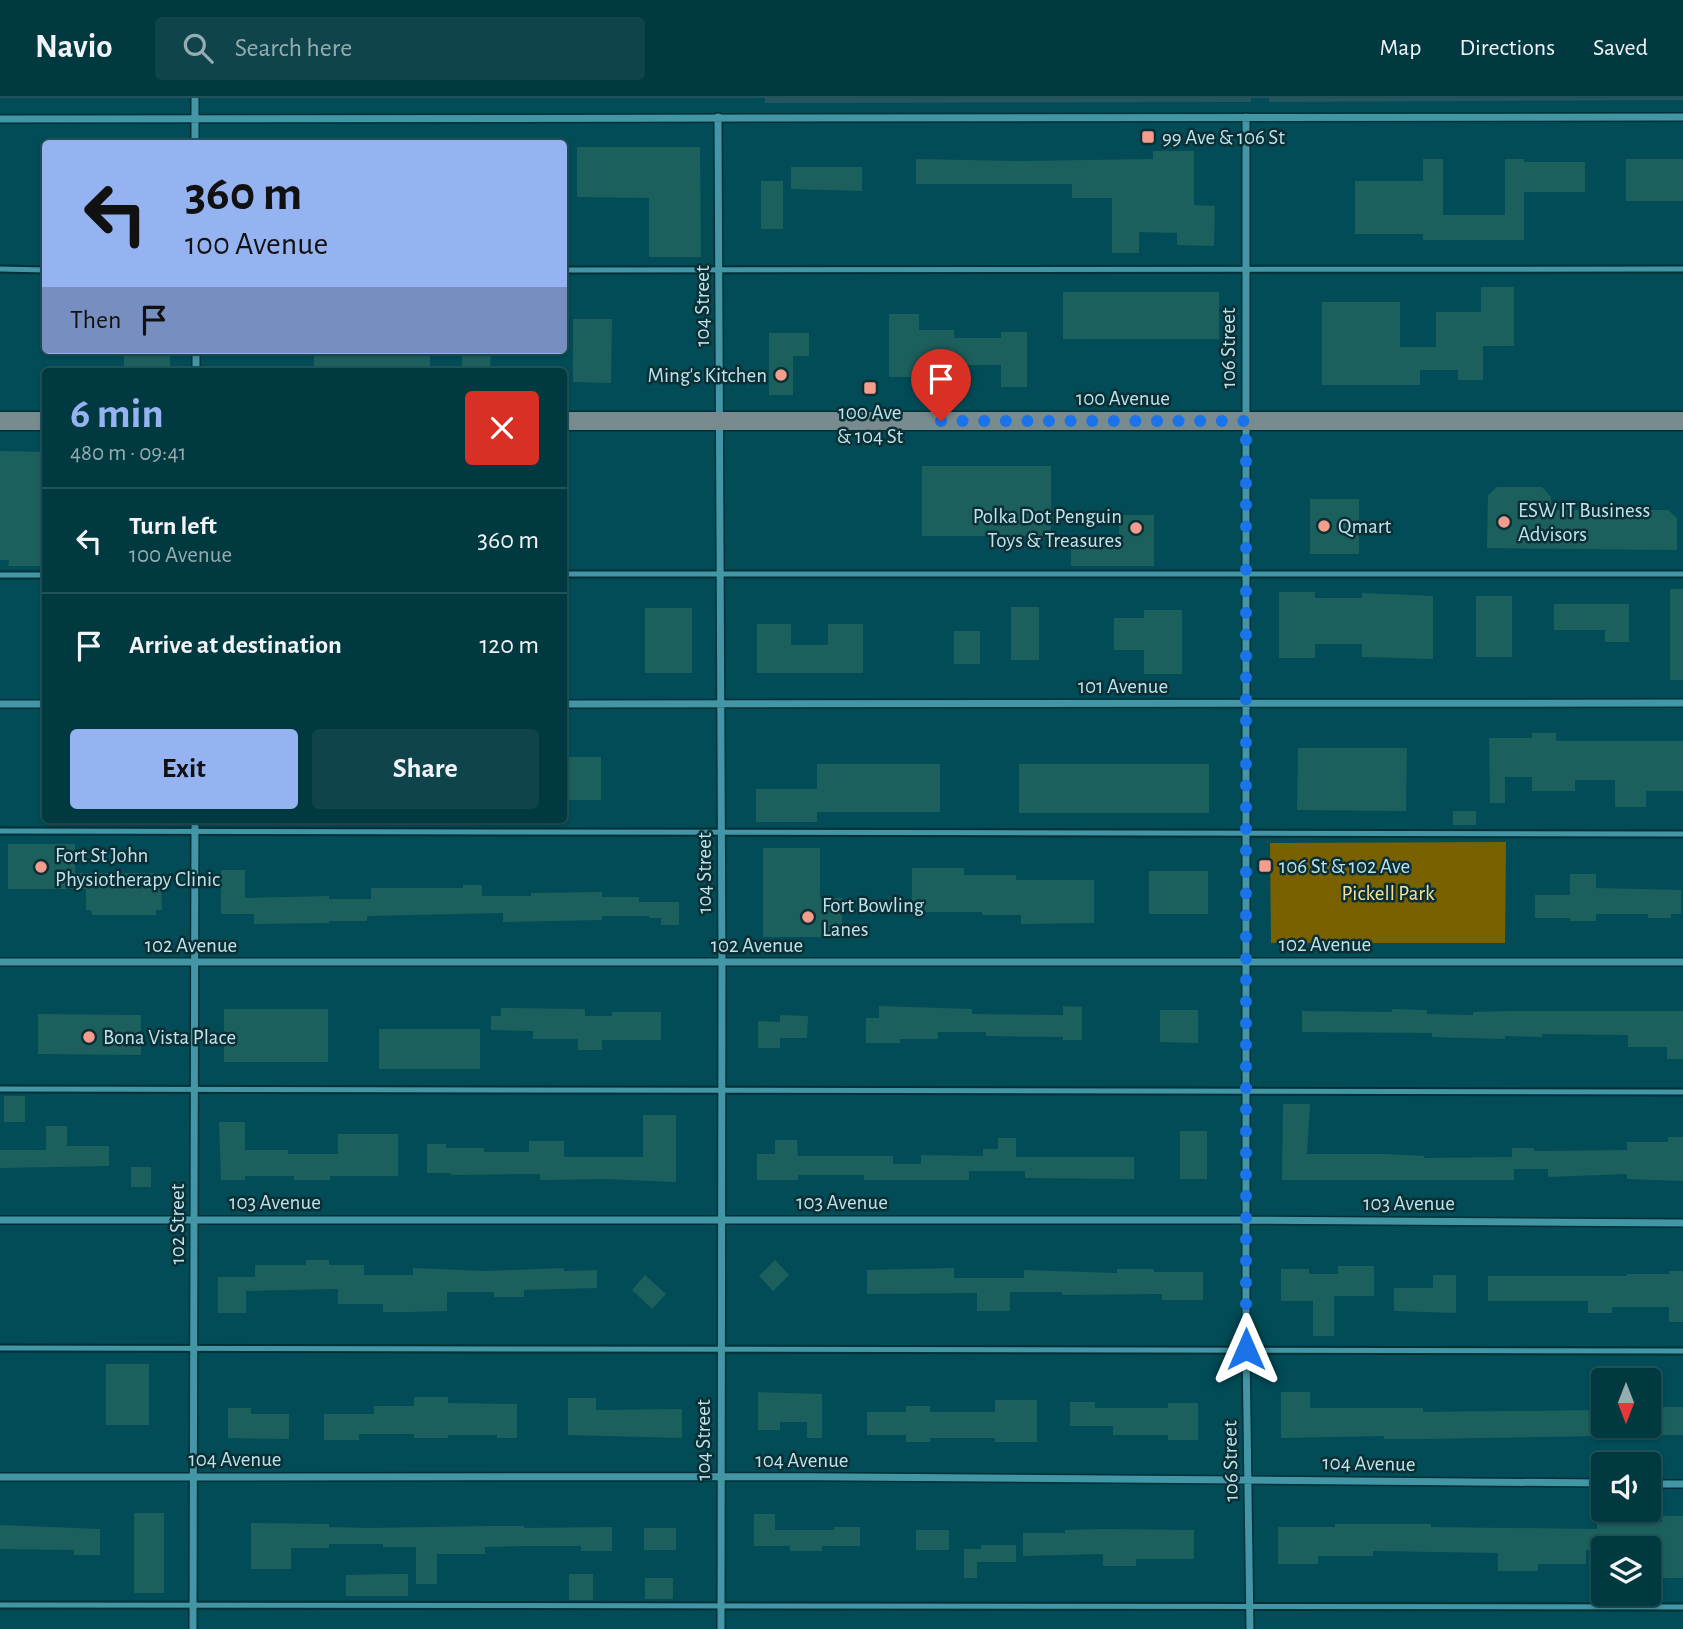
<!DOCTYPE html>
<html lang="en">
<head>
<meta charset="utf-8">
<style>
	body { margin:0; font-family:"Alegreya Sans",sans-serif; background:#0f444c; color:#f1f3f6; height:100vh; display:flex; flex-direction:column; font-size:26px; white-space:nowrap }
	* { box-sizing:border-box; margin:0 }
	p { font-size:23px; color:#96acb1 }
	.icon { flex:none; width:38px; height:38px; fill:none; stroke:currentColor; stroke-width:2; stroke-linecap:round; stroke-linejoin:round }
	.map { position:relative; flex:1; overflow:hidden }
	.panel { position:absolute; left:42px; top:270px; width:525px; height:455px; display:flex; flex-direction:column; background:#013941; border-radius:7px; box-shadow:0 2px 5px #0004,0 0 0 2px #23535a }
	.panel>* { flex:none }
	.banner { position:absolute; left:42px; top:42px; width:525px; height:214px; border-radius:7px; box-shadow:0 2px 5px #0004,0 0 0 2px #23535a; background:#95b2f1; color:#111; overflow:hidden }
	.needle { width:46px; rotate:180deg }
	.fabs { position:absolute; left:1591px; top:1270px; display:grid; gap:14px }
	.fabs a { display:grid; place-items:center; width:70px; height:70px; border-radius:7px; background:#013941; box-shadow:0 2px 5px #0004,0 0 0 2px #23535a; font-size:35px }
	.pin { position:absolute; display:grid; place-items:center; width:60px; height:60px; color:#fff; margin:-72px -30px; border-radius:50% 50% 50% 0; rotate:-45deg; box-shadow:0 0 7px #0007 }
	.pin .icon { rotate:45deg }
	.me { position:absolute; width:77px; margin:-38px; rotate:0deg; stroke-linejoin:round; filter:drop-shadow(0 0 5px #0008) }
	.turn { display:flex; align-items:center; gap:24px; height:147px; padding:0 28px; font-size:32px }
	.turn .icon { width:91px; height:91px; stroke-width:2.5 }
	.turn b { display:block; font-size:49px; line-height:60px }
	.then { display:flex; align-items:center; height:66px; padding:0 28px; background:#0003; gap:14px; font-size:26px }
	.round { display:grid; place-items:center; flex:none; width:74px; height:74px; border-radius:7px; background:#0f444c }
	.summary { display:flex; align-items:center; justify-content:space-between; height:119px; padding:0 28px }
	h1 { font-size:42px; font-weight:700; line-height:52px; color:#95b2f1 }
	.cta { display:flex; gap:14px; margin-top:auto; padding:14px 28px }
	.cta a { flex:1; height:80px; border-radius:7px; background:#95b2f1; color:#111; font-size:28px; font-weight:700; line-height:80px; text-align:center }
	.cta a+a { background:#0f444c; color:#f1f3f6 }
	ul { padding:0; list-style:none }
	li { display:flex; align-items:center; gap:21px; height:105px; padding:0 28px; border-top:2px solid #23535a }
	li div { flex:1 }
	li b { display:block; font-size:26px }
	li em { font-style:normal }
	header { display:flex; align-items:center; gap:42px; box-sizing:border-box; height:98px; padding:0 35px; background:#013941; border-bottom:2px solid #23535a }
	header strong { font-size:33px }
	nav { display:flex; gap:38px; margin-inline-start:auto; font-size:24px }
	.search { width:490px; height:63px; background:#0f444c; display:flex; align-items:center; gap:18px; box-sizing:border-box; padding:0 24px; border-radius:7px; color:#96acb1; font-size:26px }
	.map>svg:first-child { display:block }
</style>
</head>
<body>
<header>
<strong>Navio</strong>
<div class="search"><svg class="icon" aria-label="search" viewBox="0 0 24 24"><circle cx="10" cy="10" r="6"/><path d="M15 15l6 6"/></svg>Search here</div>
<nav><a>Map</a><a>Directions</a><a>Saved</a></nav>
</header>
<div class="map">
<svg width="1683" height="1531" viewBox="0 0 1683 1531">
	<rect width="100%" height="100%" fill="#014c57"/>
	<path fill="#245660" d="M765,0h486v4l-486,1z
		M1269,0h414v2l-414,2z"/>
	<path fill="#7a6100" d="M1506,744l-1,101h-234l-1,-100z"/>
	<path fill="#1c605d" d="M577,49h123l1,110h-52v-59l-72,-1z
		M1153,53h41v54l21,1 -1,40 -37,-1v-12l-38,-1v21h-27v-55h-40v-14h-156v-25l104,2 133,-2z
		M1423,61h20v56h62v-56h19v3h61v30h-61v48h-101v-6h-68v-53h68z
		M1626,61h57v42h-57z
		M791,69h71v24l-71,-2z
		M761,83h22v48h-22z
		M1481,189h33v59h-31v34h-25v-10h-38v15h-98v-83h78v45h36v-35h45z
		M1063,194h156v47h-156z
		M889,216h30v16h35v8h47v-6h26v55h-26v-22h-47v12h-65z
		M573,221h39l-1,64 -38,-1z
		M769,235h40v23h-16v39h-24z
		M124,252h46v21h-46z
		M314,252h116v21h-116z
		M462,253h29l-1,20h-28z
		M0,353l46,1v78h-5v36h-33l1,-6h-9z
		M922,368h129v70h-129z
		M1497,389h45l9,10v13h117l9,8v32l-190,-2 1,-53z
		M1310,401h49v55h-49z
		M1119,417h35v51h-83v-24h48z
		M1670,491h13v91h-13z
		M1279,494h36v6h47v-5l71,3v63l-71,-2v-13h-47v14h-36z
		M1476,498h36v61h-36z
		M1554,506h75v38h-24v-12h-51z
		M1011,509h28v53h-28z
		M645,510h47v65h-47z
		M1144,512h38v64h-38v-24h-30v-32h30z
		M757,526h34v21h37v-21h35v49h-106z
		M954,533h26v33h-26z
		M1532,635h24v8h127v50h-37v16h-31v-27h-40v11h-43v-14h-27v26h-15l-1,-65h43z
		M1298,650h109l-1,63 -109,-1z
		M564,659h37v43h-33v-10h-4z
		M817,666h123v48h-123v10h-61v-33h61z
		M1019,666h190v49h-190z
		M1453,713h23v14h-23z
		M8,746h67v29h86l1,37h-6v5h-64l-1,-5h-5v-21h-78z
		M763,750h57v50h22v39h-79z
		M912,770h52v7h52v5h78v43l-73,1v-9h-39v-3h-70z
		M221,772h24v28l84,-2v3h42v-11h92v-3h19v11h49v-3l71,-1v5h37v5h40v23h-18v-7h-12v-2h-47v4l-99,2v-9l-136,3v5h-38v2l-75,1v-10h-33z
		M1149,773h59v43h-59z
		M1570,776h26v14l85,2v24h-10v4h-23v-4h-52v7h-26v-3h-35v-23h35z
		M879,908l93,3v5l91,1v-9l19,1v33h-19v-3l-77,-1v-4h-48v7h-38v4h-34v-25h13z
		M501,910l84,1v7h27v-4h49v28h-59v10h-24v-11h-45v-8l-42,-1v-14h10z
		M224,911h104v53h-104z
		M1392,911l35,1v4l46,1v-3l38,-1h172v48h-16v-12h-39v-12l-86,-1v3l-37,-1v3l-73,-2v-4l-130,-1v-21l90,1z
		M1160,912h38v33l-38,-1z
		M38,916l103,1v40l-103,-1z
		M780,917l28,1 -1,22h-27v10h-22v-27l22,1z
		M379,931h101v40h-101z
		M4,998h21v26h-21z
		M1283,1006h27l-3,50h79l38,2v2l88,-1v-9h22v3l93,-1v-8h41v-5h15v44l-56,-2v-5l-79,3v-8h-34v11h-232z
		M643,1017h33v67l-69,-3 -67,1v-6l-89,1v-2h-24v-29h19v4h38v4h45v-11h35v16h79z
		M219,1024h26v28h43v4h50v-20h60v42h-68v4h-36v-4h-49v4h-24z
		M46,1028h21v20h42v20l-109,2v-18h46z
		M1180,1033h27v48h-27z
		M998,1040h18v19h118v22l-109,-1v-7h-56v9h-105v-5h-66v5h-41v-26h18v-14h22l1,16h95v8h28v-9l62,1v-7h15z
		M131,1069h20v20h-20z
		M306,1162h23v5h35v10h49v-7l73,3 78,-3v3l33,-1v18l-73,2v7h-30v-5h-47v19l-38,1h-26v-8h-45v-15l-92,2v22h-28v-36h37v-12h51z
		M775,1162l14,15 -16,16 -14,-15z
		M1338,1168h36v30h-40v40h-21v-35h-32v-32h28v5h29z
		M954,1170v10h70v-8l93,3v-4h37v3h49v28h-41v-6l-100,1v-3h-52v19h-33v-18l-110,1v-24z
		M1669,1173h14v51h-14v-15h-57v6h-24v-12h-100v-25h139v-2h42z
		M645,1177l21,19 -14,15 -20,-19z
		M1433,1177h23v38l-62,-2v-23h39z
		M106,1266h43v61h-43z
		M758,1294l64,2v44h-15v-16h-27v8h-22z
		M1281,1294h29v16h113v4l180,-2v26l-180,3h-39v-3l-103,2z
		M414,1299h34v6l69,1v34h-20v-3h-49v3h-34v-4h-55v6h-35v-26h50v-8h40z
		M568,1300h28v12l86,-1v29l-114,-3z
		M995,1302h42v42h-42v-4h-65v4h-24v-7h-39v-23h39v-6h24v6h65z
		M1070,1304h25v6h73v-5h30v37h-30v-5h-55v-9h-43z
		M1653,1309h30v28h-30z
		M228,1310h23v6h38v25l-61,-1z
		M134,1415h30v80h-30z
		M754,1416h21v16h59v-3h26v19h-38v5h-32v-5h-36z
		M1662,1418h21v62h-21v-29l-76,1v14h-48v7h-40v-18l-125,-2v5h-55v8h-40v-37h57v-3h96v3l166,2v-7h65z
		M251,1425l78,1v3l39,1 121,-2h35v2l88,-1v24h-31v-5h-57l-39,1v7h-48v30h-21v-37h-33v-3h-54v4h-38v21h-40z
		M0,1427l100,4v26h-26v-5l-74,-1z
		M644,1430h32v22h-32z
		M1103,1431l91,1v29h-58v7h-33v-12l-80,2v-23h42v-3z
		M916,1432h33v20h-33z
		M981,1447h35v17h-39v16h-13v-29h17z
		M388,1476h20v22h-62v-21z
		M569,1476h24v26h-24z
		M645,1480h28v21h-28z"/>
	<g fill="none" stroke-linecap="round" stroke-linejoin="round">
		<g stroke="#003037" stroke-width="9">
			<path id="service" d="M0,171l46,1
				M564,172l1119,-1
				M564,476h1119
				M0,477h46
				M0,733l1683,3
				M0,991l1683,3
				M0,1250l1683,3
				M0,1507l1683,2"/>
		</g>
		<g stroke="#003037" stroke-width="10">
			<path id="minor" d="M195,0v46
				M718,19l4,846 -1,666
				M1246,19v1232l4,280
				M0,21l1683,-2
				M196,273v-21
				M0,606h46
				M564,606l1119,-1
				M0,864h1683
				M0,1122h1246l437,3
				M0,1379c534,-2 1069,-1 1603,6
				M1648,1386h35
				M193,1531l2,-810"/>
		</g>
		<g stroke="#003037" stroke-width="21">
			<path id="secondary" d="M0,323h46
				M564,323h1119"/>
		</g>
		<use href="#service" stroke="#4396a5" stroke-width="5"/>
		<use href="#minor" stroke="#4396a5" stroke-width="7"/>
		<use href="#secondary" stroke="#788b8f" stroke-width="18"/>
	</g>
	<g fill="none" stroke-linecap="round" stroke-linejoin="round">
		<path stroke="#1a73e8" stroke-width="12" stroke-dasharray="0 21.6" d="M941,323h305v928"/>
	</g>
	<g fill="#f49d8d" stroke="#0b2f35" stroke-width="2.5">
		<rect x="1141" y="32" width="14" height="14" rx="3.5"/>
		<circle cx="781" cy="277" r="7"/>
		<rect x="863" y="283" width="14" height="14" rx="3.5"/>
		<circle cx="1504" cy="424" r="7"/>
		<circle cx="1324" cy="428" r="7"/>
		<circle cx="1136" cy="430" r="7"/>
		<rect x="1258" y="761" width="14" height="14" rx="3.5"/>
		<circle cx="41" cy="769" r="7"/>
		<circle cx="808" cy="819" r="7"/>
		<circle cx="89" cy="939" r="7"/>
	</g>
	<g text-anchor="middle" stroke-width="5" stroke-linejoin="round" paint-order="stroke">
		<g font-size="21" fill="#bde3eb" stroke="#0b2f35" text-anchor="start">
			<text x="1162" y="46">99 Ave &amp; 106 St</text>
			<text x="767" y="284" text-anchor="end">Ming's Kitchen</text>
			<text x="870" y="321" text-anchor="middle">100 Ave<tspan x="870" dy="24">&amp; 104 St</tspan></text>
			<text x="1518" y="419">ESW IT Business<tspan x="1518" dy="24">Advisors</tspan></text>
			<text x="1122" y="425" text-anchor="end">Polka Dot Penguin<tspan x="1122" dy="24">Toys &amp; Treasures</tspan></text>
			<text x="1338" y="435">Qmart</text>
			<text x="55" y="764">Fort St John<tspan x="55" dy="24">Physiotherapy Clinic</tspan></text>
			<text x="1279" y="775">106 St &amp; 102 Ave</text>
			<text x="822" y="814">Fort Bowling<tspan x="822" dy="24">Lanes</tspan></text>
			<text x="103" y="946">Bona Vista Place</text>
		</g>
		<g font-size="21" fill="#bde3eb" stroke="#0b2f35">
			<text transform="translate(702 208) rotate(-90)" y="7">104 Street</text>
			<text transform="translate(1228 250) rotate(-90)" y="7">106 Street</text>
			<text x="1123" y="307">100 Avenue</text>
			<text x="1123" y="595">101 Avenue</text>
			<text transform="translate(704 775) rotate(-90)" y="7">104 Street</text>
			<text x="1325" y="853">102 Avenue</text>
			<text x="191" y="854">102 Avenue</text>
			<text x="757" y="854">102 Avenue</text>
			<text x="275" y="1111">103 Avenue</text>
			<text x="842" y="1111">103 Avenue</text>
			<text x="1409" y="1112">103 Avenue</text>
			<text transform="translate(177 1126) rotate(-90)" y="7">102 Street</text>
			<text transform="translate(703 1342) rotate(-90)" y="7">104 Street</text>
			<text x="235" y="1368">104 Avenue</text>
			<text x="802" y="1369">104 Avenue</text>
			<text transform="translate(1230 1363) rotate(-91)" y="7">106 Street</text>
			<text transform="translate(1369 1365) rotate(1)" y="7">104 Avenue</text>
		</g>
		<g font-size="21" fill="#fbe196" stroke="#0b2f35">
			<text x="1388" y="802">Pickell Park</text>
		</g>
	</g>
</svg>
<div class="fabs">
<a><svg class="needle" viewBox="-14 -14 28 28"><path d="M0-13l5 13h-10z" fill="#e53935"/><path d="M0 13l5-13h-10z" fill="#96acb1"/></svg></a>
<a><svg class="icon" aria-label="sound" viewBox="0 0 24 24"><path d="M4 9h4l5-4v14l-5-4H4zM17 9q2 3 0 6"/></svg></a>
<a><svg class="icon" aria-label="layers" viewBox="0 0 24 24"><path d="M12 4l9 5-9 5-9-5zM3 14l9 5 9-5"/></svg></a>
</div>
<div class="pin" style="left:941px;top:323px;background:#d93025"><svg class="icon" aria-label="arrive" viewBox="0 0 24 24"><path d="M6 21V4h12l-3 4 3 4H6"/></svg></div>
<svg class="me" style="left:1246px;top:1251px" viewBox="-20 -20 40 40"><path d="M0-17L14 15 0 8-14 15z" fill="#1a73e8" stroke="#fff" stroke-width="4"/></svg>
<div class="banner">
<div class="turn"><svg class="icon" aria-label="left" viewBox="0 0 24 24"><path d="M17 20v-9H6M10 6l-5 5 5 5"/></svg><div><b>360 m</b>100 Avenue</div></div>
<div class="then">Then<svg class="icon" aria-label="arrive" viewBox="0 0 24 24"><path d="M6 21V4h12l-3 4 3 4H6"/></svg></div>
</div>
<section class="panel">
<div class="summary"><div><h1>6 min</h1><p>480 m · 09:41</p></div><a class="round" style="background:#d93025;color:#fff"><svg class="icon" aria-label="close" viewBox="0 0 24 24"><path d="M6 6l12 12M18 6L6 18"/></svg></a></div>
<ul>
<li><svg class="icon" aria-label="left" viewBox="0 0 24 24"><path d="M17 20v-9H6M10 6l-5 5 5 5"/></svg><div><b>Turn left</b><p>100 Avenue</p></div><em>360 m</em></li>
<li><svg class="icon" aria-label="arrive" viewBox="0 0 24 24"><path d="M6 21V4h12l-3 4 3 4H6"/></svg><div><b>Arrive at destination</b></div><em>120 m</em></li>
</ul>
<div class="cta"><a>Exit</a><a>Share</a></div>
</section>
</div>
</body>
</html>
